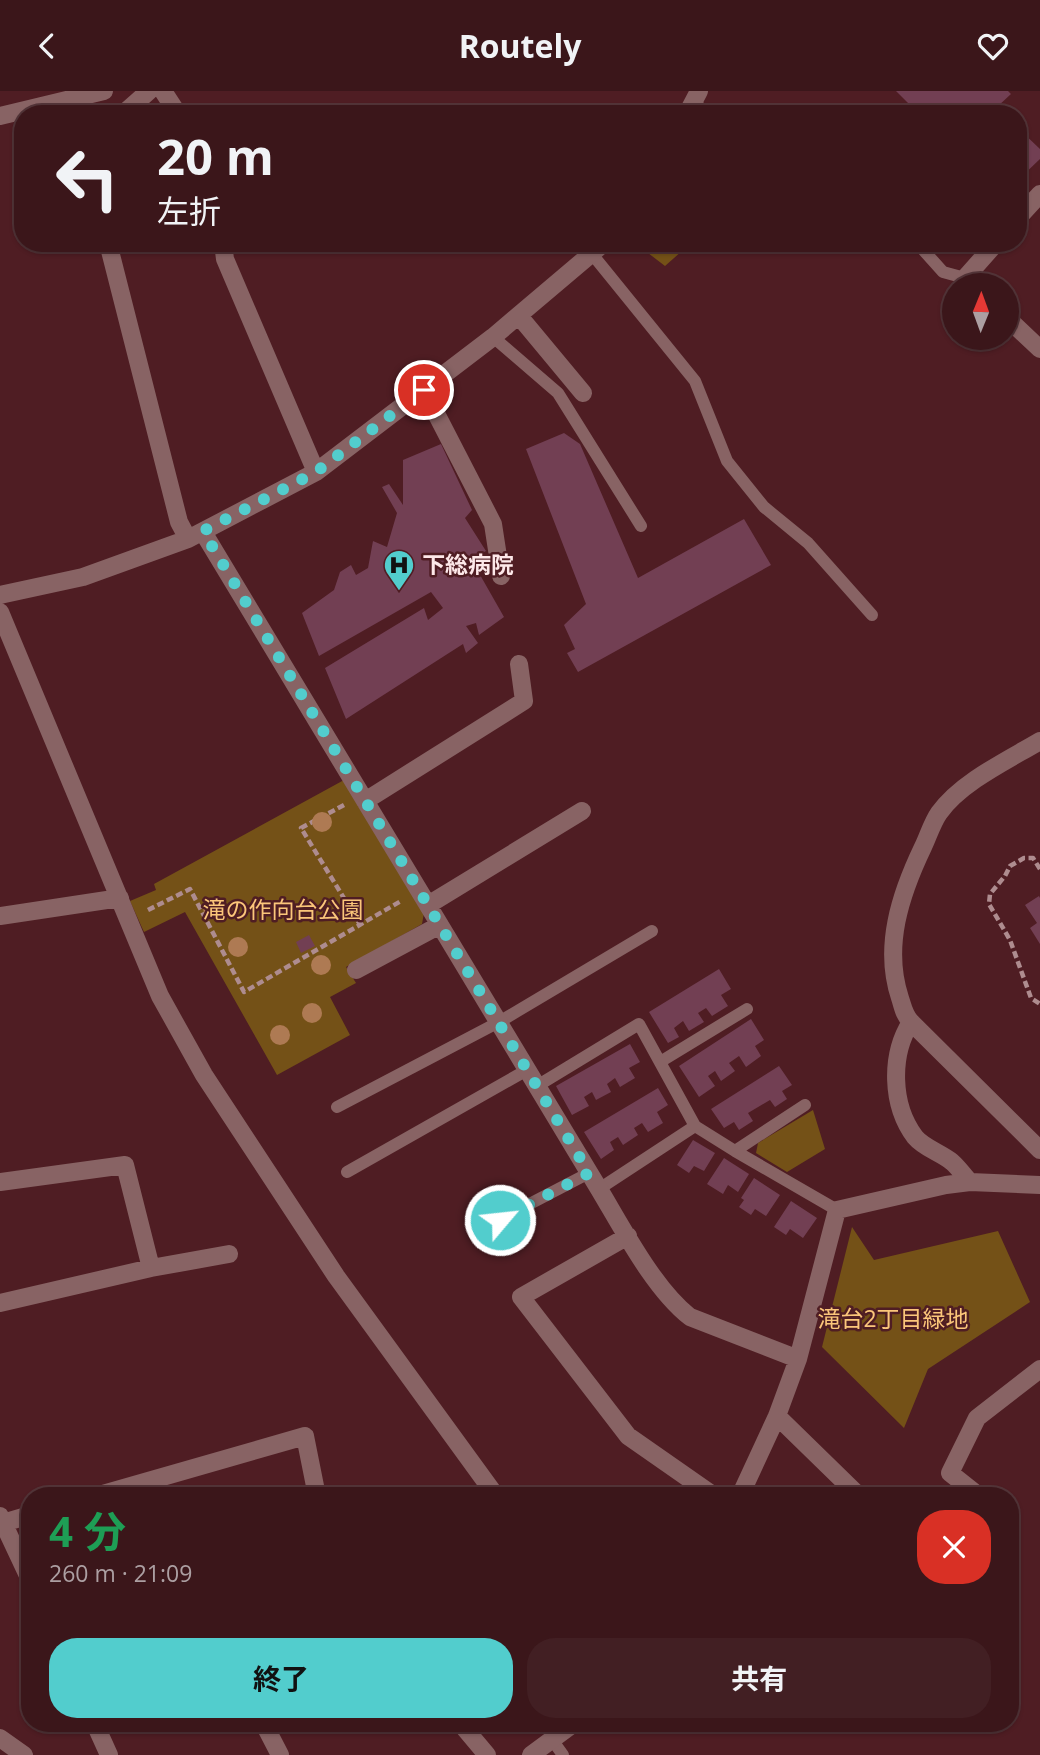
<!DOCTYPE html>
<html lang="ja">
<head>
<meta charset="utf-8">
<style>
	body { margin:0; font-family:"Open Sans","Noto Sans JP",sans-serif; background:#421f23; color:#f1f3f6; height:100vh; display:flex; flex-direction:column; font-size:26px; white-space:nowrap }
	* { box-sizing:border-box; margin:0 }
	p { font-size:23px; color:#ac9fa2 }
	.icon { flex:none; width:38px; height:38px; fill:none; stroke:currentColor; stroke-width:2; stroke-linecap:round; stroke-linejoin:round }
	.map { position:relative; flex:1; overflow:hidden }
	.details { position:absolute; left:21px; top:1396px; width:998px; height:245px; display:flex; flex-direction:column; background:#3b161a; border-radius:28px; box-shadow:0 2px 5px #0004,0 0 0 2px #543539 }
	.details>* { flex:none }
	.top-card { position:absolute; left:14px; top:14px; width:1013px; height:147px; border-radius:28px; box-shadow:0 2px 5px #0004,0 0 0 2px #543539; background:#3b161a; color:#f1f3f6; overflow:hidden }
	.needle { width:46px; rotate:1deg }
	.tools { position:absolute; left:942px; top:182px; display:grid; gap:14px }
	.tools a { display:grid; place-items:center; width:77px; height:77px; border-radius:50%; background:#3b161a; box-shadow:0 2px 5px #0004,0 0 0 2px #543539; font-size:35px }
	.pin { position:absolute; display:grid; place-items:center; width:60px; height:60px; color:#fff; margin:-30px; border:4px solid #fff; border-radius:50%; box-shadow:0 2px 7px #0007 }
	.me { position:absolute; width:77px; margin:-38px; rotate:62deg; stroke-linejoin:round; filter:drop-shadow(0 0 5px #0008) }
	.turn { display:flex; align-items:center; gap:24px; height:147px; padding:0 28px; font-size:32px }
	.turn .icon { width:91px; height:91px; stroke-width:2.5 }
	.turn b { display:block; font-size:49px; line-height:60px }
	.round { display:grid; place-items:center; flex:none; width:74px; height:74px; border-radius:28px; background:#421f23 }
	.headline { display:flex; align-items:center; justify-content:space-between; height:119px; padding:0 28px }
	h1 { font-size:42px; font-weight:700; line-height:52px; color:#1e9e55 }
	.button { display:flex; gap:14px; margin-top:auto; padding:14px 28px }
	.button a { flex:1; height:80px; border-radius:28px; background:#52cdcd; color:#111; font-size:28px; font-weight:700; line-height:80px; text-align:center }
	.button a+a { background:#421f23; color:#f1f3f6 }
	header { display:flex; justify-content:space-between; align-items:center; height:91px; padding:0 28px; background:#3b161a; font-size:32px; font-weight:700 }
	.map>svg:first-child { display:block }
</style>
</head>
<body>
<header><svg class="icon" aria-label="back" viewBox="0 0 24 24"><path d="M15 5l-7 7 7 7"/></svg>Routely<svg class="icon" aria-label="heart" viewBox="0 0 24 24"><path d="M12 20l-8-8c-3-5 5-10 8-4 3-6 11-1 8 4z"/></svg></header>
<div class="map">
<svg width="1040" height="1664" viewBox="0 0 1040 1664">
	<rect width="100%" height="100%" fill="#4f1d23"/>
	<path fill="#745117" d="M635,152h56l-26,23z
		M344,689l80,133 -2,11 -76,43 10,16 -26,14 20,38 -73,40 -92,-163 -41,20 -14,-31 26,-11 -2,-6z
		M813,1019l12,39 -38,23 -31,-19 2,-10z
		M852,1136l22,33 124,-29 32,71 -102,67 -24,59 -82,-81z"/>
	<path fill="#723f53" d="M896,0h112l3,3 -14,13 7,7h-85z
		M1018,37l22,21v10l-22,21z
		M564,342l16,11 58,134 106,-59 27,46 -193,107 -11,-19 8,-4 -11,-24 22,-21 -60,-155z
		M441,353l31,66 -7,8 21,33 -15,8 33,58 -25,18 -3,-12 -10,3 12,17 -12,10 -3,-9 -117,75 -21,-51 99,-60 4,12 15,-12 -12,-16 -112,64 -17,-43 32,-23 6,-18 11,-7 5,10 12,-7 5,-27 14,6 10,-34 -15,-26 7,-3 14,21v-45z
		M1039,805l1,2v46l-10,-16 7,-5 -12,-18z
		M309,844l6,11 -14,7 -5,-11z
		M719,878l12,20 -10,6 7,11 -16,10 -6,-8 -8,5 6,9 -15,9 -6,-10 -9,7 5,9 -11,6 -19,-31z
		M751,928l13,21 -9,6 6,10 -15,11 -7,-11 -10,7 6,8 -14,10 -6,-10 -7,5 7,10 -16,11 -20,-31z
		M630,953l10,18 -11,6 6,10 -15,9 -5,-9 -8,6 4,8 -15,8 -4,-8 -8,5 5,9 -17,9 -16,-29z
		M779,975l13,19 -10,6 5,8 -12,8 -5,-7 -22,13 5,8 -14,9 -5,-8 -10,6 -13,-19z
		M658,997l10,17 -11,7 6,11 -15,9 -6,-9 -8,5 4,7 -15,10 -5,-8 -8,5 4,8 -13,9 -17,-27z
		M693,1049l22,13 -11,18 -10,-5 -5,7 -12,-8z
		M724,1067l25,16 -11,18 -10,-7 -5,9 -16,-10z
		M754,1087l26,17 -14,21 -11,-7 -4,6 -12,-8 5,-7 -3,-2z
		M791,1110l26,17 -14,20 -13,-9 -4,6 -12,-8z"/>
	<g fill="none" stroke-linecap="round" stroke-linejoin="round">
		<path stroke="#ae8c8f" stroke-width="4.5" stroke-dasharray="7 3.5" stroke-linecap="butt" d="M344,714l-43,23 60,98
			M1040,778l-7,-11h-9l-14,8 -5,10 -15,18 -1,10 21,36 21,58 9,6
			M148,819l42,-21 54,103 157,-91"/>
		<path stroke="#886364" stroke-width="12" d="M694,10l12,13
			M917,152l26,29 22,6
			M592,163l103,127 32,80 37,46 44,36 64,72
			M493,246l65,56 83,133
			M660,971l87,-53
			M537,995l102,-62 56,102 40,25 102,59
			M337,1016l162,-85 153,-91
			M735,1060l70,-46
			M347,1081l180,-102
			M599,1098l96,-63
			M478,1140l111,-58
			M553,1650l10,14"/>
		<path stroke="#886364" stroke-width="18" d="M163,0l15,23
			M123,23l26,-23
			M687,23l12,-23
			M0,25l104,-25
			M1018,127l22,-24
			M108,152l71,279 9,17
			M223,152l2,16 91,213
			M973,194l-8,-7 31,-35
			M519,225l64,77
			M1006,226l34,32
			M424,299l69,134 8,52
			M203,441l396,657c24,40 55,100 91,128l108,42
			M0,504l83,-18 105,-38 128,-67 177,-135 111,-94
			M0,521l160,384 44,79 132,201 160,220
			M365,710l159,-100 -5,-37
			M428,814l154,-94
			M0,825l120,-18
			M356,879l84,-45
			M911,931l129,128
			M0,1091l125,-17 26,103 -151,35
			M970,1091c-6,-6 -11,-14 -18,-20 -11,-9 -28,-14 -37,-25 -24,-32 -25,-82 -4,-115 -7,-7 -8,-15 -11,-24 -17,-51 0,-103 23,-151 5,-10 9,-24 16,-34 22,-31 69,-53 101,-72
			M628,1145l-107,61 107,139 86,60
			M151,1177l78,-14
			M777,1325l82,80
			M96,1405l209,-60 12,60
			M740,1405l37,-80 21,-57 39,-149 109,-25 24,-3 70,3
			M979,1405l-29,-23 27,-55 63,-49
			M0,1425l30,64
			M3,1432l27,-8
			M95,1633l14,31
			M264,1633l16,31
			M461,1633l26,31
			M0,1647l24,17
			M531,1664l42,-31"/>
	</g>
	<g fill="#ae7a53">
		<circle cx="322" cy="731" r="10"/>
		<circle cx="213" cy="817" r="10"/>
		<circle cx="238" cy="856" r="10"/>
		<circle cx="321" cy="874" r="10"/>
		<circle cx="312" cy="922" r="10"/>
		<circle cx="280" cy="944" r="10"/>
	</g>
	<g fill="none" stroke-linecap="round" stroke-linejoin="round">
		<path stroke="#52cdcd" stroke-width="12" stroke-dasharray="0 21.6" d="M424,299l-108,82 -113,59 386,642 -89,47"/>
	</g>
	<defs>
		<g id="hospital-pin" transform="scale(1.575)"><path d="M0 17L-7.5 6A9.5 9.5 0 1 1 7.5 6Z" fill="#52cdcd" stroke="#4f1d23"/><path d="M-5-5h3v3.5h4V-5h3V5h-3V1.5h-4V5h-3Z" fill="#111"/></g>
	</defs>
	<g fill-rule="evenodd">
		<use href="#hospital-pin" x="399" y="474"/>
	</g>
	<g text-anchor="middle" stroke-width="5" stroke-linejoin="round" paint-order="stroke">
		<g font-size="23" font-weight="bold" fill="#fde8e9" stroke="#4f1d23" text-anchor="start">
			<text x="422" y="482">下総病院</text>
		</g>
		<g font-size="23" fill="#fbc67a" stroke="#4f1d23">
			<text x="283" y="827">滝の作向台公園</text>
			<text x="893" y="1236">滝台2丁目緑地</text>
		</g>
	</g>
</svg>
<div class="tools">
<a><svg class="needle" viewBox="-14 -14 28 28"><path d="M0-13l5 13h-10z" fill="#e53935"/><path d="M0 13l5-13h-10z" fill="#ac9fa2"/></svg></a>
</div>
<div class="pin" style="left:424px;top:299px;background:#d93025"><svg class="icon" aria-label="arrive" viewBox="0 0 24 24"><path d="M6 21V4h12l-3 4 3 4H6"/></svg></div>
<svg class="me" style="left:500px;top:1129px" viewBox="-20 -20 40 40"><circle r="17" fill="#52cdcd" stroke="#fff" stroke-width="3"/><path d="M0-11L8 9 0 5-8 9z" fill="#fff"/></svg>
<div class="top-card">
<div class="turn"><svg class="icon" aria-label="left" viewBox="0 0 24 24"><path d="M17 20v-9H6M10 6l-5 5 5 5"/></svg><div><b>20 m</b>左折</div></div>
</div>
<section class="details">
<div class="headline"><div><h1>4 分</h1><p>260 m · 21:09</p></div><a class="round" style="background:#d93025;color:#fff"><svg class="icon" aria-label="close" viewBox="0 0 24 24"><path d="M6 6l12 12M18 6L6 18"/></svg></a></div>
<div class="button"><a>終了</a><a>共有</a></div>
</section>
</div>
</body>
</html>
